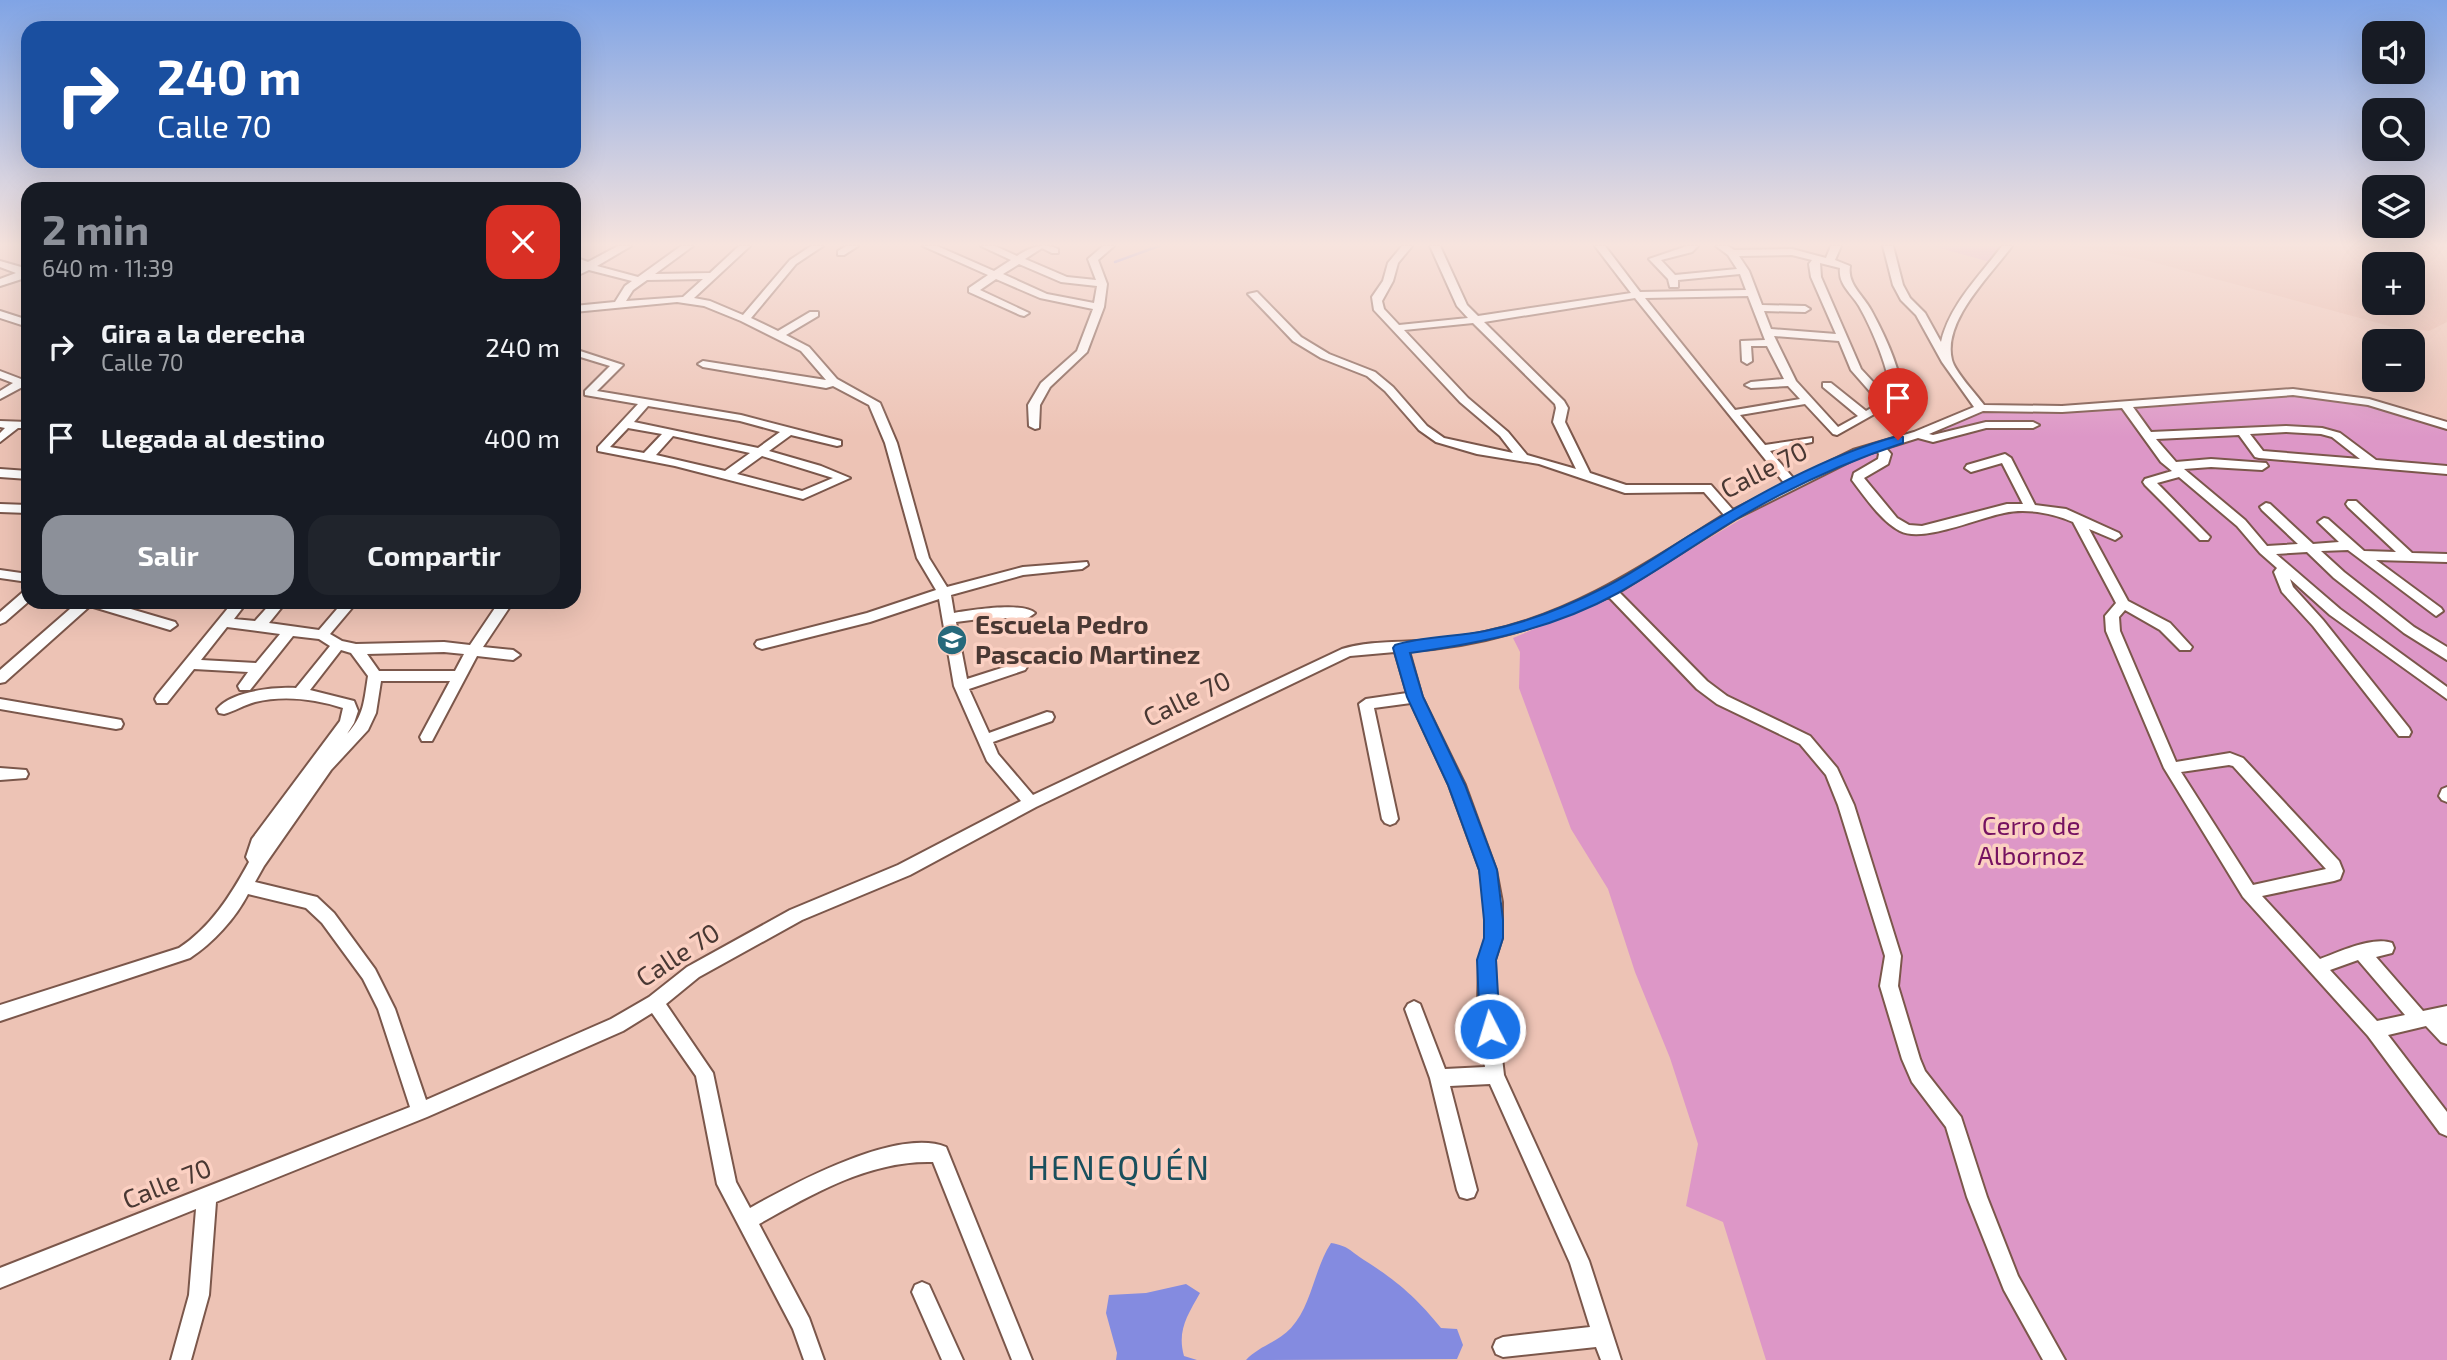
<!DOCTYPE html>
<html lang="es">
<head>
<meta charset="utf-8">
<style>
	body { margin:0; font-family:"Exo 2",sans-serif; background:#20242c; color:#f1f3f6; height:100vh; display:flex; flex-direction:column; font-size:26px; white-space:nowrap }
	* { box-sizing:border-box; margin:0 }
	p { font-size:23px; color:#9ea1a6 }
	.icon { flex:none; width:38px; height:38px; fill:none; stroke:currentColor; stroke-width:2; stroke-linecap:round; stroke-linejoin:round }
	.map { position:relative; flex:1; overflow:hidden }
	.sheet { position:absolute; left:21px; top:182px; width:560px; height:427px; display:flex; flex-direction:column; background:#171b24; border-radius:21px; box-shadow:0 7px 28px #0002 }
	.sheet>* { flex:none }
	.top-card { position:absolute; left:21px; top:21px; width:560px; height:147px; border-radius:21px; box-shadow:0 7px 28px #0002; background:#1a4fa0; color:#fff; overflow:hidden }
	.buttons { position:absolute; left:2362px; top:21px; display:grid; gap:14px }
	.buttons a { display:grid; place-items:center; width:63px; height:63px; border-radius:14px; background:#171b24; box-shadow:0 7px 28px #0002; font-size:35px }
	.pin { position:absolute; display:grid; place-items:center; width:60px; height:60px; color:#fff; margin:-72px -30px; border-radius:50% 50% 50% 0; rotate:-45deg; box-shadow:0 0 7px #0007 }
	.pin .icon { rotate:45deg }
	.me { position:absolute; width:77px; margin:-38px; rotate:355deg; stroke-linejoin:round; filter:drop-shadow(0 0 5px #0008) }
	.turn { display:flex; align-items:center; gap:24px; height:147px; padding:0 21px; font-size:32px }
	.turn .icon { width:91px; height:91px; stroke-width:2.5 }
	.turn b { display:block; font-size:49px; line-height:60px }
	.round { display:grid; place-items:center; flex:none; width:74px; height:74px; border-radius:21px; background:#20242c }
	.head { display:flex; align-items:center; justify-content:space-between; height:119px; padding:0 21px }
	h1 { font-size:42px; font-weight:700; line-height:52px; color:#8c9099 }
	.button { display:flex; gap:14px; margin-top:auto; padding:14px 21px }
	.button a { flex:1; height:80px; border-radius:21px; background:#8c9099; color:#fff; font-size:28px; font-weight:700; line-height:80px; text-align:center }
	.button a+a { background:#20242c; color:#f1f3f6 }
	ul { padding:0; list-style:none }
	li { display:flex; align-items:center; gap:21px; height:91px; padding:0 21px }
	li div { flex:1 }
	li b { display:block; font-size:26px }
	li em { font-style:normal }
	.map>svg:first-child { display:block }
</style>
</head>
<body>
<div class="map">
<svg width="2447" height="1360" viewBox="0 0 2447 1360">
	<rect width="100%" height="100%" fill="#edc3b5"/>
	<path fill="#e7b6a7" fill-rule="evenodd" d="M2072,246h375v76l-18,9 -36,-4 -244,-66zM2375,264h38v39h-38z"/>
	<path fill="#dd97c7" d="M1933,246h68l-11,16z
		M2294,394l76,10 77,23v933h-681l-43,-138 -37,-16 12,-62 -28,-86 -35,-86 -27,-83 -37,-60 -52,-141 1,-36 -7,-14 99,-42 183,-109 65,-31 34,-10 88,-36 144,-5z"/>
	<path fill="#848be0" d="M1331,1243c18,3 19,8 33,17 33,21 52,37 77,68l16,1 6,16 -6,14 -211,1c13,-14 32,-18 45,-32 21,-23 23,-59 40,-85z
		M1186,1284l14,9c-13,23 -23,38 -16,63l13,4h-81l1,-7 -11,-40 3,-18 37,-2z"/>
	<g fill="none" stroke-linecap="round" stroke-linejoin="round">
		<path stroke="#848be0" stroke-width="2.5" d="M1115,262l44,-16"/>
		<g stroke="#7b574b" stroke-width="4">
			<path id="minor" d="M618,246h13l-34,20 41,11 43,-31h12l-38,28 55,-1 29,-27h11l-56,52 16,3 33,14 47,-55 21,-14h12l-27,18 -45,54 27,13 32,-19h8v4l-32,19 23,12 28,32 43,24 17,40 32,115 18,29 76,-20 64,-5 1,3 -6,4 -59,6 -72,20 3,18c18,-3 69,-11 81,0l-7,5h-41l-31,4 11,57 53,-17 7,5 -2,3 -56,19 20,44 58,-21 5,1 2,4 -2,4 -59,21 5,12 35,41 309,-146c29,-9 60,-6 90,-9 18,-2 36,-4 53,-8 90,-19 162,-69 239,-117l-20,-23 -79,1 -86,-29 -62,-10 -41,-12 -17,-12 -34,-39 -18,-15 -46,-18 -28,-17 -45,-47 9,-2 44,45 28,17 46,18 18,15 34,39 17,12 69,15 -13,-17 -40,-34 -86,-92 -2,-13 11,-16 5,-18 14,-17h10l-14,17 -5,18 -11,20 2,8 15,16 69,-7 -11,-12 -27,-60h10l27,59 11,11 153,-23 -36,-47h10l35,46 106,-2 -6,-16 -62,6v7h-8l-2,-8 -19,-20 38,-13h11l-6,6 -31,8 14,15 62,-6 -9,-14 -12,-9h12l6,4 58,-1 34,9 5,-12h10l-6,14 15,6c-3,18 13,29 21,44 12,22 33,64 30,89l-64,36 -4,-1 -28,-30 -65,11 25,30 47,-7v4l-42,9 24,28 59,-29 61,-18 60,-25 -32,-45 -26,-47 -15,-15 -8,-15 -10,-39h10l10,39 7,13 15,15 16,29c9,-38 38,-65 61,-96h10c-21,29 -70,75 -60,114 3,12 24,34 32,45l78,1 231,-17 76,10 78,23v7l-79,-24 -75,-10 -160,12 18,25 135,-6 36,2 18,5 36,27 71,6v8l-188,-16 -4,-1 -16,-22 -83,4 20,23 35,-3 55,4 2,3 -6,4 -51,-3 -27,2 61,51 22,26 31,-2 -36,-34 -2,-3 6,-4 4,1 43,40 26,-2 -21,-20 6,-4 4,1 36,32 32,1 -48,-45 -2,-3 2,-3h8l56,52 35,1v8l-71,-2 65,48 2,3 -7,5 -88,-66 -27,1 23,21 70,55 33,20v13l-43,-27 -70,-55 -27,-26 -31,2 64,55 107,78v12l-117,-84 -40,-36 3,8 30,33 86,108 2,4 -2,4h-10l-86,-110 -31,-34 -8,-20 3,-4 -17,-15 -23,-27 -58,-49 -22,6 53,54 -2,3h-8l-55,-55 -2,-3 2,-3 27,-8 -11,-9 -39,-54 -60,4 -79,-1 -54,23 4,1 53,-13h47l6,3 -6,3h-47l-53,14 -15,-4 -32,10 5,6 -3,10 -24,14 33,40 12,7 13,1 85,-22h16l-21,-41 -31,9 -6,-4 2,-3 38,-11 6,4 24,47 31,4 53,24 2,3 -6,4 -26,-11 39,72 42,22 22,24 -2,3h-10l-20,-20 -35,-20 -6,7 1,14 56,131 54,-9 13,5 96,103 4,10 -3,8 -6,2 -72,15 58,63c19,-7 53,-23 72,-16l2,5 -2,5 -16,4 47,54 24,-5v38l-6,-2 -15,-16 -38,9 59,77v24l-7,-3 -72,-97 -125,-139 -79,-129 -58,-137 -1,-15 11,-13 -43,-81c-20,-9 -47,-14 -69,-9 -26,5 -81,30 -104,18 -19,-10 -35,-34 -48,-51l2,-7 24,-14 1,-5 -2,-3 -16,5 -126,63 -116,73 88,89 20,15 83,40 27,32 17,37 47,151 -3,30 22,73 5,12 36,46 26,80 31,79 47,84h-22l-39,-70 -37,-93 -21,-70 -34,-45 -10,-23 -22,-73 5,-30 -47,-151 -12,-30 -26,-31 -83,-40 -20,-15 -88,-92c-66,29 -127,50 -200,54l13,46 43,88 31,85 6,32v36l-7,22 1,46 8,69 85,186 32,99h-20l-5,-13 -93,10 -7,-3 -3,-7 3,-7 7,-3 87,-10 -20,-64 -80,-179 -40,2 27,104 -3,7 -7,2 -7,-2 -3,-7 -27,-112 -25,-69 3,-5 6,-3 6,3 25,65 40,-2 -7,-61 1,-46 7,-22v-36l-6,-32 -31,-85 -38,-82 -37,5 24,111 -3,4 -5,2 -5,-2 -3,-4 -23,-115 7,-5 41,-6 -12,-41 -45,4 -314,151 -126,68 -108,45 -103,57 -33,27 47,69 23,109 14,26c43,-24 147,-81 196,-61l86,213h-20l-79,-198c-63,-2 -121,32 -174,62l50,94 15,42h-20l-11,-31 -76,-145 -21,-108 -44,-63 -29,18 -196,86 -211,85 -7,93 -18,65h-20l18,-65 7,-86 -196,79v-20l410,-161 -32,-98 -15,-30 -41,-56 -16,-15 -58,-14c-13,25 -35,49 -58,64l-190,63v-16l179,-57c32,-21 52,-53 70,-86l-3,-5 6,-18 88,-118 3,-13c-28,-9 -59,-13 -88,-6 -11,3 -20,9 -31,12l-5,-1 -2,-4c14,-18 57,-22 79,-21l34,-42 -11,-7 -26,-3 -43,54h-10l-2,-4 10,-14 -54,-3 -27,34h-10l-2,-4 2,-4 76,-93h14l-13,17 21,2 17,-19h14l-17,21 50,7 24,-28h14l-27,32 12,7 14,3 88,-2 26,3 29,-43h14l-30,45 30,3 7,5 -7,5 -36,-4 -45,85h-10l-2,-4 30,-56h-69l-5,32 -8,17 -37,40 -67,96 -9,16 62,15 17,16 41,56 20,40 31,91 185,-81 38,-22 38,-30 103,-57 108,-45 123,-64 -34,-40 -33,-75 -15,-87 -69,23 -108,27 -5,-2 -2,-3 2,-3 110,-28 69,-23 -19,-32 -32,-115 -16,-38 -36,-19 -7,2 -123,-21 -5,-3 5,-3 123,19 -25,-29 -60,-30 -37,-15 -27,-4 -103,10v-6l41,-4 10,-16 7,-5 -43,-11 -15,7v-7l7,-4 -7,-3v-6l14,5zM1792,255l20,5 -3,4 2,13 25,57 -65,-5 -7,-18 41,1 5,-3 -5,-3 -43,-1 -13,-34 -10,-15zM1820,263l20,5c-2,16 11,25 19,38 10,17 37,75 29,92l-27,-29 -40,-92zM703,279l-20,18 -57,4 7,-11 14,-10zM1748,296l17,44 -24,1 1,20 5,3 5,-3 -1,-15h16l17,33 -33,3 -6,3 6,3 37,-2 12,13 -65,11 -90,-112zM1635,298l150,186 -52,26 -22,-25h-85l-36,-12 -25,-51 3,-14 -4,-7 -80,-79zM1473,323l82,81 1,4 -3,14 23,47 -49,-14 -19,-23 -40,-34 -64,-68zM1774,336l65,5 12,29 29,33 -14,8 -35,-28h-8v4l35,29 -20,11 -42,-46zM2286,432l35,2 11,3 28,22 -97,-8 -13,-17zM227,627l53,7 -24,29 -55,-3zM341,650l10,3 17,23c-4,25 -4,40 -21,58l7,-11 4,-12 -4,-10 -44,-11zM444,652l20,2 -9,17h-76l-12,-17zM2229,765l4,1 93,103 -73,16 -72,-113zM2358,960l47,55 -28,6 -47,-51z
				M846,246h12l-14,9h-6v-4z
				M923,246h14l57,25 17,-11 -30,-14h14l22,10c13,-9 26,-14 41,-7v4h-6l-10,-5 -17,11 42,18 29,3 -8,-21 15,-13h11l-16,14 9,24 -3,23 -17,45 -37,35 -10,18 -1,23 -4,1 -6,-3 -1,-21 13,-22 36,-32 16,-42 -53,-11 -44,-19 -16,11 49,23 -5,3 -4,-1 -51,-23v-4l19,-13zM1019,264l42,18 36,4 -3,17 -47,-9 -44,-20z
				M0,261l28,8v8l-28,9v-7l16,-6 -16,-6z
				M0,311l28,9v7l-28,-9z
				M574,349l49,16 -26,26 144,24 100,26v4l-4,1 -46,-11 -22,16 52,15 29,12 -47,21 -128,-33 -77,-15v-4l40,-43 -53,-9v-4l25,-25 -36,-11zM648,406l92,15 40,11 -22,16 -124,-26zM628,428l34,6 -18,19 -34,-6zM673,436l77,17 -25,18 -69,-16zM762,456l71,22 -31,13 -65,-17z
				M0,371l21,8 7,-3v8l-28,15v-8l13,-8 -13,-5z
				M0,421l28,1v6h-10l-18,14v-9l5,-5 -5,-1z
				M0,469l28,2v8l-28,-2z
				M0,504l28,1v8l-28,-1z
				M0,570l28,4v8l-28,-4z
				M28,591v11l-23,20 -5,2v-12l23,-20z
				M78,602h29l68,20 2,3 -7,5 -80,-24 -85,76 -5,1v-13z
				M0,699l116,20 5,1 2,4 -2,4 -5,1 -116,-20z
				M0,768l26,2 2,4 -2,4 -26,2z
				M2447,787v15l-5,-2 -3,-4 3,-7z
				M922,1282l7,3 34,75h-21l-30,-68 3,-7z"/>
		</g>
		<use href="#minor" fill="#fff" fill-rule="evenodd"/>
	</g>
	<linearGradient id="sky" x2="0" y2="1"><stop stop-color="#80a4e5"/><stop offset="0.56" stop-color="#f7e4de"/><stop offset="1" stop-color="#f7e4de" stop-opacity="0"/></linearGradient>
	<rect width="2447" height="437" fill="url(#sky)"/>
	<path fill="#1a73e8" stroke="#114b97" stroke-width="2" d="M1898,436l5,1v6c-58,19 -116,46 -168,77 -40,24 -77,51 -117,73 -65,36 -136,50 -208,60l13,44 42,88 32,85 6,50v18l-7,22 4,69 -3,6 -7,3 -7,-3 -3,-6 -3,-69 7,-22v-18l-5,-50 -31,-85 -41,-88 -14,-49 2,-3c29,-9 61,-8 90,-14 41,-8 83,-25 120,-44 28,-14 55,-33 82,-50 64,-39 139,-82 211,-101z"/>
	<defs>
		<g id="school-disc" transform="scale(1.575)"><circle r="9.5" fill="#26697b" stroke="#fbd0c2"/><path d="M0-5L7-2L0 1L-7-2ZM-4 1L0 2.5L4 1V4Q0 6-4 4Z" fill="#fff"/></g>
	</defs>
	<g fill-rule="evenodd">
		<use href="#school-disc" x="952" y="640"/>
	</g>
	<g text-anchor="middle" stroke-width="7" stroke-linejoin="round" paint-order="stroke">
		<g font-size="26" fill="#493833" stroke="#fbd0c2">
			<text transform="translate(1764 470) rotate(-27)" y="9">Calle 70</text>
			<text transform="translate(1187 699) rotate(-26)" y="9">Calle 70</text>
			<text transform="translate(678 955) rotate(-33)" y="9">Calle 70</text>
			<text transform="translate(167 1184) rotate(-22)" y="9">Calle 70</text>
		</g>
		<g font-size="26" font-weight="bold" fill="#493833" stroke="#fbd0c2" text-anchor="start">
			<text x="975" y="634">Escuela Pedro<tspan x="975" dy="30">Pascacio Martinez</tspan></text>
		</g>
		<g font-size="26" fill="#761261" stroke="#fbd0c2">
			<text x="2031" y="835">Cerro de<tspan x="2031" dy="30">Albornoz</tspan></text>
		</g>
		<g font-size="33" letter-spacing="2" fill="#194f5d" stroke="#fbd0c2">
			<text x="1119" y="1180">HENEQUÉN</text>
		</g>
	</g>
</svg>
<div class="buttons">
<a><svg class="icon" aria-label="sound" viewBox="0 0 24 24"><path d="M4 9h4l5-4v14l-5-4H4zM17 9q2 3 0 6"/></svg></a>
<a><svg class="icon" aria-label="search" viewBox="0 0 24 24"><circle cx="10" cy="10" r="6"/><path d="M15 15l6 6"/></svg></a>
<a><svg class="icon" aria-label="layers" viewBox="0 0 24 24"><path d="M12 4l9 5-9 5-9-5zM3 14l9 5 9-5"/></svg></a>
<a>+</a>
<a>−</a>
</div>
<div class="pin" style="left:1898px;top:440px;background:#d93025"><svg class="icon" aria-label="arrive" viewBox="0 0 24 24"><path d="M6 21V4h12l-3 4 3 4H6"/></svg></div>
<svg class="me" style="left:1490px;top:1029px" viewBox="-20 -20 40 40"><circle r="17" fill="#1a73e8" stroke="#fff" stroke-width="3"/><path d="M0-11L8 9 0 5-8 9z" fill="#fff"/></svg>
<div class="top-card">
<div class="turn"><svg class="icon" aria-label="right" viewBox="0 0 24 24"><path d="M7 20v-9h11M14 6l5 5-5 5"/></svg><div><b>240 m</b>Calle 70</div></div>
</div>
<section class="sheet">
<div class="head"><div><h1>2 min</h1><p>640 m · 11:39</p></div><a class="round" style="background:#d93025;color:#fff"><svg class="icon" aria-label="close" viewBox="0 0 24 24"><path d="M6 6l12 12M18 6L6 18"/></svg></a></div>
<ul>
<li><svg class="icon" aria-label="right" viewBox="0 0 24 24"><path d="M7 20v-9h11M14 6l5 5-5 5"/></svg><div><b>Gira a la derecha</b><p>Calle 70</p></div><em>240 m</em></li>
<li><svg class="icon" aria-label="arrive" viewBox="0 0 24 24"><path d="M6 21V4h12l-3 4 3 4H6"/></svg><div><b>Llegada al destino</b></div><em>400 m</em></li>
</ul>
<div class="button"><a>Salir</a><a>Compartir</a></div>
</section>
</div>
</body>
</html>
